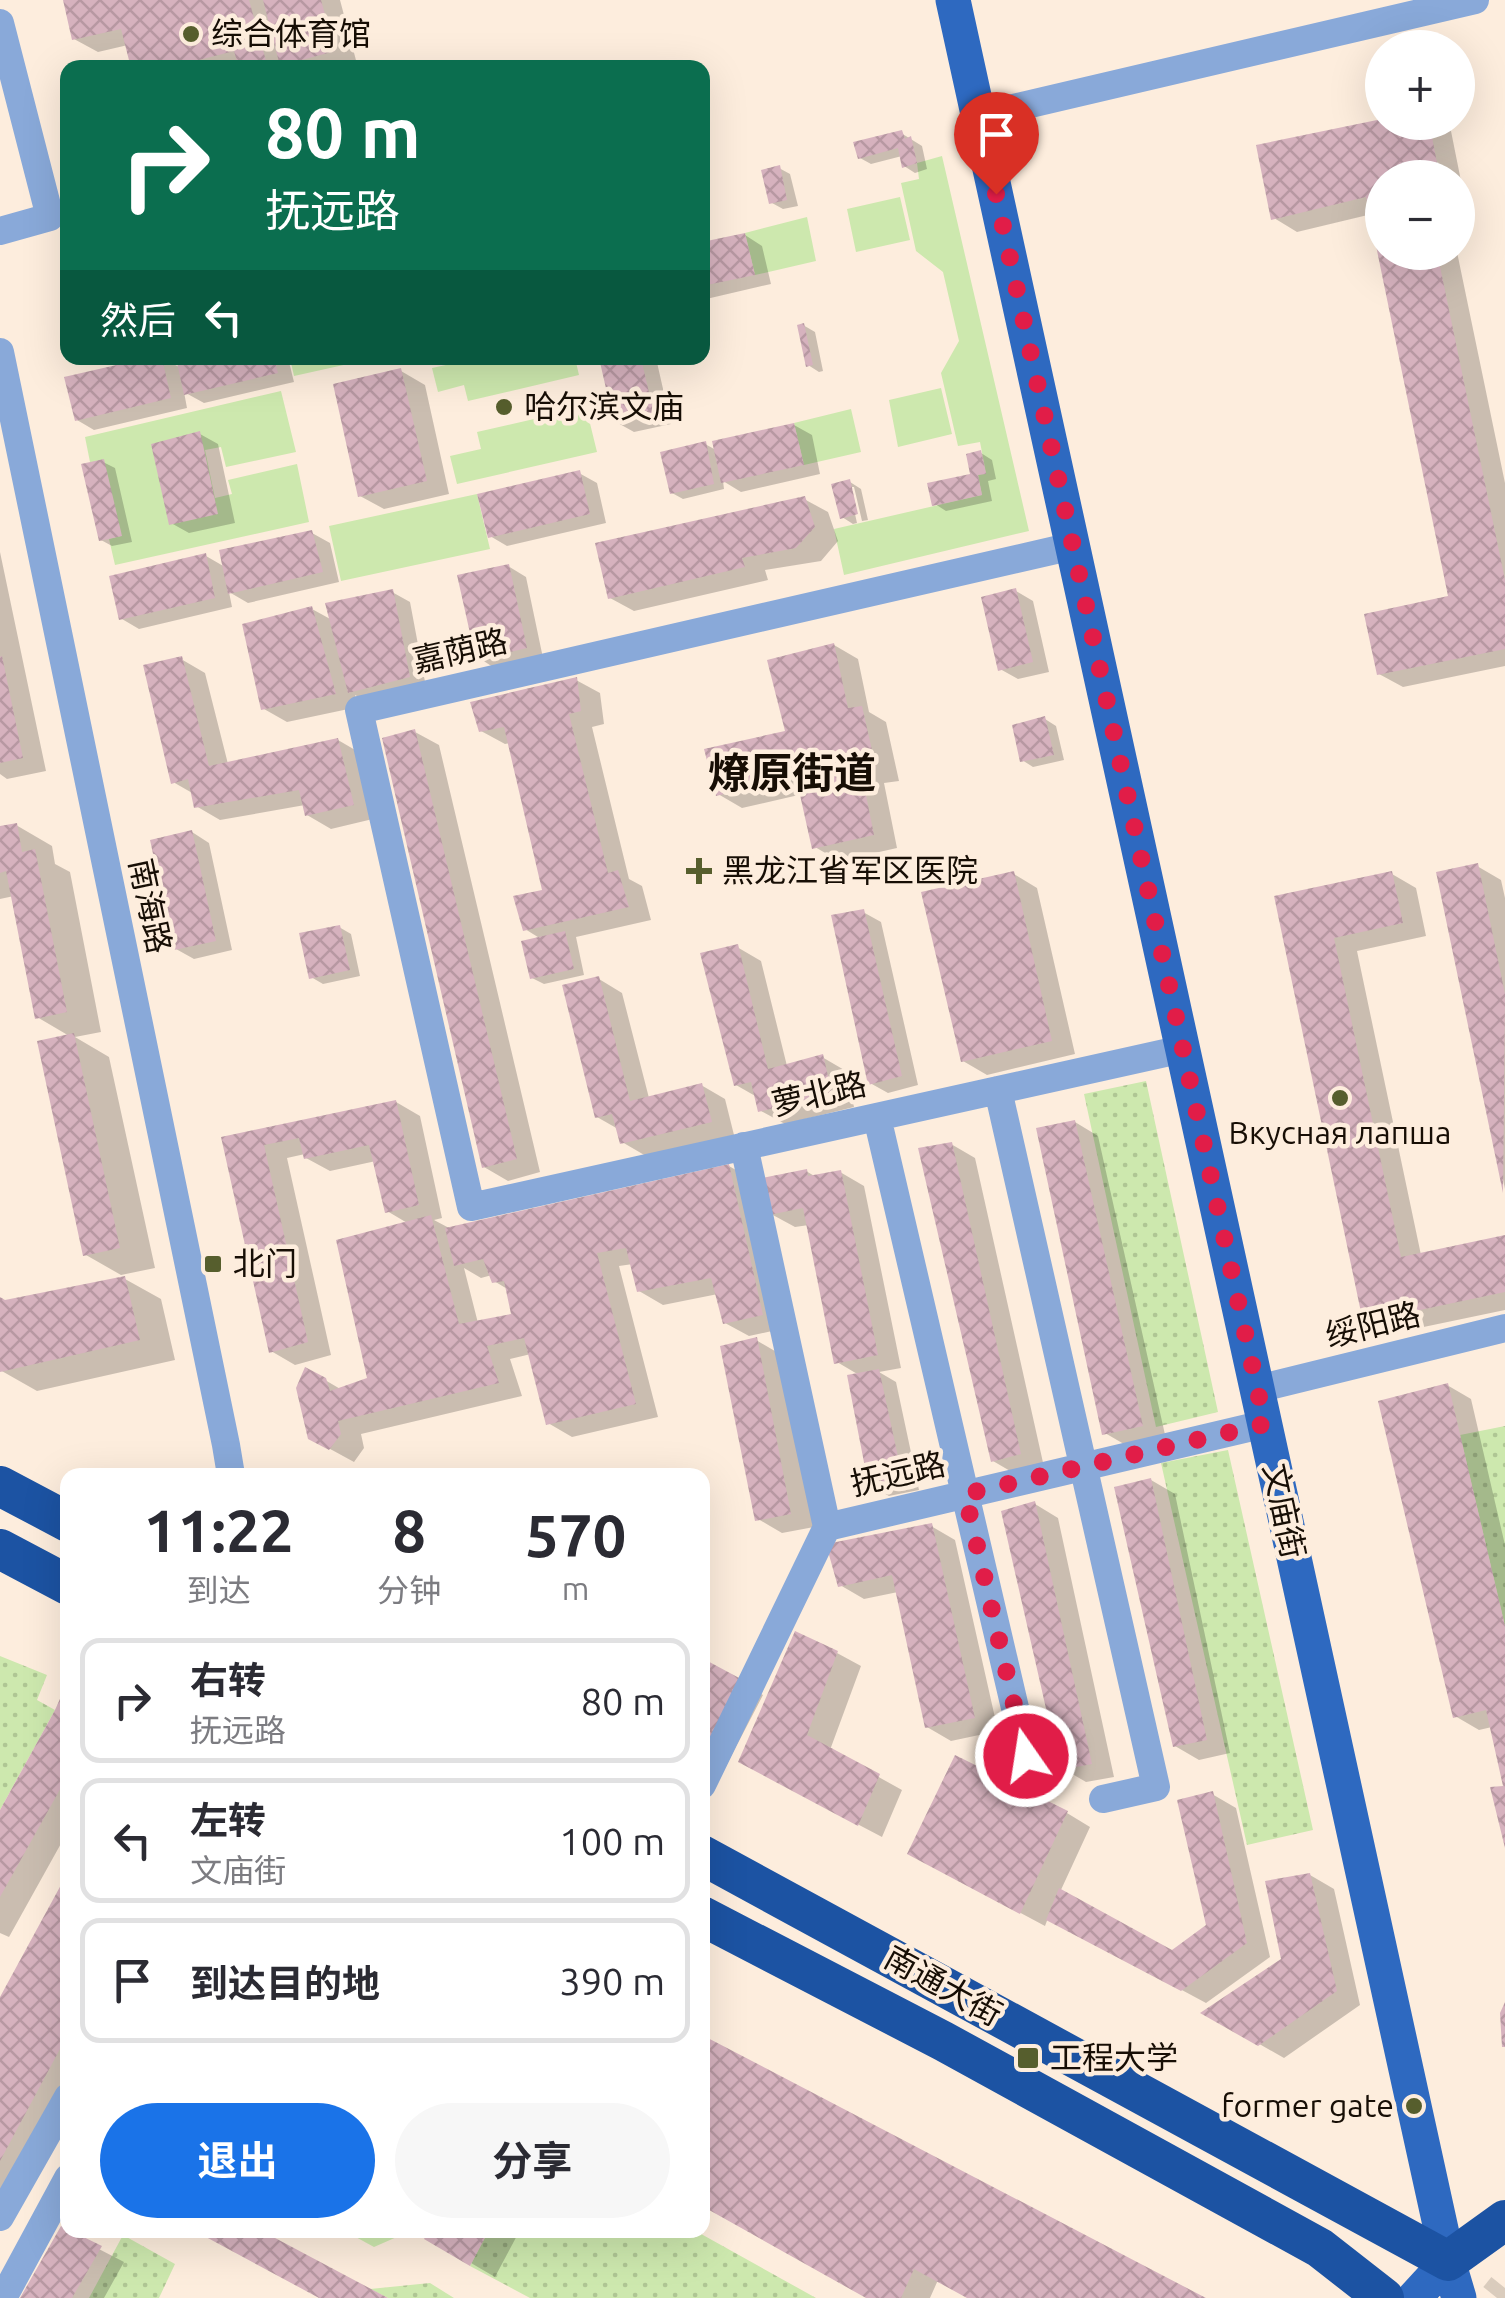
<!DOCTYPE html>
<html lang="zh">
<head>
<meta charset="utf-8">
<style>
	body { margin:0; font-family:Ubuntu,"Noto Sans SC",sans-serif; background:#f7f7f7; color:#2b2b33; height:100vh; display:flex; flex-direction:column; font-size:38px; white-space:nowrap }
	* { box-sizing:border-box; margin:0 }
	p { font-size:32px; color:#7c7c81 }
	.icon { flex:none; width:55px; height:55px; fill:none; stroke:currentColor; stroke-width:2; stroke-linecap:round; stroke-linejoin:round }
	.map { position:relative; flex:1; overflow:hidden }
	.side { position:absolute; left:60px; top:1468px; width:650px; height:770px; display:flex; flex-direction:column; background:#fff; border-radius:20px; box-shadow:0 10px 40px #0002 }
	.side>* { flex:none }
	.hud { position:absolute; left:60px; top:60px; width:650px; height:305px; border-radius:20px; box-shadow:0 10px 40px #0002; background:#0b6e4f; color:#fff; overflow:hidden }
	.tools { position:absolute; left:1365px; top:30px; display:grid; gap:20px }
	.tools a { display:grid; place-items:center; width:110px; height:110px; border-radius:50%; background:#fff; box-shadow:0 10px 40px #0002; font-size:50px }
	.pin { position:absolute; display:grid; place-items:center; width:85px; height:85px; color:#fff; margin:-102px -42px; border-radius:50% 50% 50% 0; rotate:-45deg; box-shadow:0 0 10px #0007 }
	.pin .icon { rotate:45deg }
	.me { position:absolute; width:110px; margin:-55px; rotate:347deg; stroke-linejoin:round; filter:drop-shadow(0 0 8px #0008) }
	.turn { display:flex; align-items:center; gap:35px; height:210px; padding:0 40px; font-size:45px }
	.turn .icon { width:130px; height:130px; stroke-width:2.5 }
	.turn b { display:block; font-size:70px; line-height:85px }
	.then { display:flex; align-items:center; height:95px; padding:0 40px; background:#0003; gap:20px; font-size:38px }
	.eta { display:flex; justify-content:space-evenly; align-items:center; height:170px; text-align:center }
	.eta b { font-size:60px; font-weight:700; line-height:70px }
	.primary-button { display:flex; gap:20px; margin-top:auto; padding:20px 40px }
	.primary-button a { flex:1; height:115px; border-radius:60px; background:#1a73e8; color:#fff; font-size:40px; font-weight:700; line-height:115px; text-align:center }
	.primary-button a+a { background:#f7f7f7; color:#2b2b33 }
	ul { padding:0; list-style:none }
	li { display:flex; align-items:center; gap:30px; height:125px; margin:0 20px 15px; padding:0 20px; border:5px solid #e1e1e2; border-radius:20px }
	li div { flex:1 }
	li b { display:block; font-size:38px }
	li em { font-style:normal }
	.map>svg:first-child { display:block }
</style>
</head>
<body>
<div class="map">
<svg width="1505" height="2298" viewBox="0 0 1505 2298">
	<defs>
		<pattern id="park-dots" width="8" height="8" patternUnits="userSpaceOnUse" patternTransform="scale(2.5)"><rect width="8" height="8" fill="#cde8ae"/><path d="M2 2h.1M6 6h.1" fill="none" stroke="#afc694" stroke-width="1.8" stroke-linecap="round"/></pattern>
		<pattern id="building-cross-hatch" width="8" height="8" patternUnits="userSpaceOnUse" patternTransform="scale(2.5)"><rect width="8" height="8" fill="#d6b2be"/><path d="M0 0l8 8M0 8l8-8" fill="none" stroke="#b798a2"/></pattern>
	</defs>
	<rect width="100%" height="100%" fill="#fdeddd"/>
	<path fill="#cde8ae" d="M942,156l87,375 -185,44 -10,-46 148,-34 -4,-20 8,-2 -6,-31 -22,4 -17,-73 18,-32 -16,-69 -27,-21 -15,-68 18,-4 -2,-16z
		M900,197l10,43 -54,12 -9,-43z
		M807,217l9,44 -61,14 -10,-42z
		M290,358h85l-81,18z
		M478,358h97l4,17 -111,26 -4,-16 -26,7 -6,-24z
		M941,388l11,46 -54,13 -9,-47z
		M281,391l15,61 -70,15 -5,-20 -16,3 10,48 17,-4 -4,-14 69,-16 12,58 -194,43 -6,-26 12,-3 -31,-74 -5,-25z
		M586,407l11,45 -140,32 -7,-28 31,-7 -4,-17z
		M851,409l10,43 -57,13 -10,-42z
		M477,494l13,55 -149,32 -12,-55z"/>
	<path fill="url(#park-dots)" d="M1146,1081l72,331 -62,15 -72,-333z
		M1505,1426v200l-45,-191z
		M1228,1450l85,380 -66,15 -86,-382z
		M0,1656l47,19 -10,25 18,10 -55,100z
		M343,2230h59l-3,6 -25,11z
		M489,2230h205l122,68h-286l-60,-32z
		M123,2235l52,29 -16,34h-70z
		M430,2283l24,15h-66l-18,-9z"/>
	<path fill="#0003" fill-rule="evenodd" d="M65,0h275l17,64 -12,4h-211l-6,-23 -30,7 -24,-13z
		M1382,122h61l7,4 14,70 -6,1v-19h-76v74h75l48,231v183l-102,21 -24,-13 72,-76 -79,-384 -75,18 -23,-14 -15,-71z
		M901,133l21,13 5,23 -12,4 -11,-7 -2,-10 -31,8 -11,-6z
		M779,168l11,6 8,32 -15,3 -11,-6z
		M745,235l17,11 9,38 -69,16v-55z
		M803,325l12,7 8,39 -4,1 -11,-7z
		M158,358h4l19,10 -3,-10h110l6,24 -90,21 -20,-11 3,16 -93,22 -17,-10 -10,-41z
		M601,358h55l15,66 -37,8 -18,-10z
		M401,371l24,14 24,109 -65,15 -24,-13z
		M794,425l18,10 8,39 -79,18 -18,-11 1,8 -41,10 -11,-6 33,-49 11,6z
		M200,434l18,10 17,79 -46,10 -18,-10z
		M981,453l11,7 4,19 -8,2 4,20 -46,10 -11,-7 38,-28z
		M103,462l12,6 17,74 -20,4 -11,-6z
		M579,473l18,10 9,40 -99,23 -17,-10z
		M850,482l11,7 7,31 -6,1 -8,-34h-5l8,36 -4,1 -11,-7z
		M804,499l24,13 10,29 -17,20 -56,9 3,10 -134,31 -24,-13z
		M312,533l18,10 9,39 -91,21 -19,-11 3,15 -93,22 -17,-10 84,-63 19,11z
		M0,552l46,219 -39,8 -7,-5z
		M508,566l18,11 17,81 -47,11 -17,-11z
		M1016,591l17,10 16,71 -31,7 -18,-10z
		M392,592l18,10 16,85 -58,15 -13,-7 3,12 -71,15 -23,-13 48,-100 20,11z
		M834,645l24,14 11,53 17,10 13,59 -15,2 13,65 -58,13 -24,-14 -12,-53 -61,14 -24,-14 70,-61z
		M181,659l24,14 23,91 110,-24 24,14 15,64 -46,11 -24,-14 -2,-10 -85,15 -24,-14 -2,-12 -21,-12z
		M576,680l24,13 4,31 -12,3 37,152 13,7 9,34 -75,17 8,38 -40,9 -12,-6 9,-39 -16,-10 20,-37 -35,-149 -5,1 -24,-13z
		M1045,719l11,7 8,34 -31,7 -11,-7z
		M415,732l24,13 101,427 -32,9 -24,-14z
		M16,825l36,21 3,18 15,8 31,160 -26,5 34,20 46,211 -34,7 -35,-20 -15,-218 -34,-20 -23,-121 -14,3v-71z
		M192,832l17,11 23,107 -38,9 -18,-10z
		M1477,866l24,14 4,18v291l-66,-315z
		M1014,874l23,14 38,166 -88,21 -24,-14z
		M1392,874l24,14 10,48 -69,15 64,304 84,-18v73l-115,24 -24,-14 -89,-422z
		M863,912l18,10 37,163 -30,8 -18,-10z
		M339,927l12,7 9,42 -37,8 -12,-7z
		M737,947l24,14 26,105 35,-9 24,14 8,36 -69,17 -24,-13 -4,-14 -21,-12z
		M599,979l23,14 27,105 52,-13 24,14 9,36 -88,21 -24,-14 -4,-13 -21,-12z
		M396,1102l24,14 22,102 -8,2 17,9 278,-63 24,14 33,148 -37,8 -24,-13 -7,-29 -55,11 -24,-14 -6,-27 -14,2 39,151 -86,20 -24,-14 -17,-69 -21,5 12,37 -161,38 3,14 -10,14 -44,-24 15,-58 17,10 28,-10 39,-156 -22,-13 -11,-50 -46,10 -24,-13 -1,-4 -18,4 44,197 -36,10 -24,-14 -47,-212zM464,1268l17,10 11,-3 2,6 15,9 5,26 -36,7z
		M1075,1122l23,14 68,303 -37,8 -24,-14z
		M951,1144l24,14 69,309 -27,8 -24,-14z
		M806,1171l10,6 24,-5 24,14 37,182 -22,4 17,10 23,108 -30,6 -18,-10 -12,-111 -22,-13 -28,-137 -14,2 -24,-13z
		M125,1279l36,20 14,61 -138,31 -37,-21v-70l5,3z
		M756,1340l24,14 34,173 -32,6 -24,-14z
		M1447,1385l24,14 34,146v238l-13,-56 -13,3 -24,-14z
		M1151,1480l24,14 55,259 -31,7 -24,-14z
		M1035,1504l23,14 56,259 -28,5 -24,-14z
		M931,1526l24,14 43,191 -47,10 -24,-14 -29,-135 -34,7 -24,-14z
		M837,1653l24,13 -31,84 72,40 -20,47 -118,-62z
		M702,1661l61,34 -37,71 -24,-12z
		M68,1687v144l-59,106 -9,-4v-118z
		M1212,1794l24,14 34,149 -64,46 -158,-85 -3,8 -111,-59 133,-54 23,14 -30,65 112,61 37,-27z
		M1310,1875l24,14 26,116 -76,53 -79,-45 79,-53z
		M68,1877v215l-68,127v-217z
		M702,2203l499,95h-230l-33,-18 -8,18h-60z
		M62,2230l62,32 -20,36h-82z
		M432,2230h88l-25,47 -67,-39z"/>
	<path fill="url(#building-cross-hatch)" d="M63,0h186l19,68h-29l-5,-17 -66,17h-37l-10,-39 -49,11z
		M263,0h58l14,51 -55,15z
		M1382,119v3h47l11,56h-58v74h55l68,328v69l-128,26 -13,-61 84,-18 -82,-399 -95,23 -15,-75z
		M902,130l3,9 6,-3 6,27 -15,5 -4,-20 -40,11 -5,-17z
		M780,165l7,35 -18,4 -8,-34z
		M745,233l10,42 -53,11v-44z
		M804,323l9,42 -7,2 -9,-42z
		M147,358h15l9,40 -96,23 -11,-44z
		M176,358h98l4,15 -94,22z
		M599,358h42l13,56 -40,9z
		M401,368l26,113 -69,16 -25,-113z
		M794,423l10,42 -83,18 -9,-42z
		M200,431l18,83 -49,11 -18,-81z
		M706,441l8,43 -44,10 -10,-42z
		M981,450l5,24 -8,1 4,20 -50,11 -5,-23 43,-9 -4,-20z
		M104,459l18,77 -23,5 -18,-77z
		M580,470l10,44 -102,24 -11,-44z
		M850,479l8,35 -18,5 -9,-35z
		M805,496l10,31 -19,21 -54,10 3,9 -137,32 -13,-56z
		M312,530l11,42 -95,22 -9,-44z
		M206,553l9,45 -96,22 -10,-44z
		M509,564l18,84 -51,12 -19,-85z
		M1016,588l17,74 -35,9 -17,-74z
		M393,589l17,88 -62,16 -23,-90z
		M312,606l24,88 -75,16 -19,-86z
		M834,643l14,65 14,-2 14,62 -15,2 13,65 -62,14 -16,-72 -80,19 -12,-47 81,-18 -18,-71z
		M2,656l21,102 -23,5v-106z
		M182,656l27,110 129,-28 16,67 -49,11 -6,-26 -105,18 -6,-29 -17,5 -28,-119z
		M577,677l4,34 -12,3 39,159 10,-3 11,37 -106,24 -10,-35 29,-6 -38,-163 -25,5 -9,-30z
		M1045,716l9,39 -34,7 -8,-37z
		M415,729l102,430 -35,9 -100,-430z
		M17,823l5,29 13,-3 32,163 -32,7 -29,-148 -6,2v-47z
		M192,830l24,111 -42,9 -24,-110z
		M1478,863l27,131 -2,199 -67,-321z
		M1014,871l38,170 -91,21 -40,-170z
		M1392,871l11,52 -69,15 67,319 104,-22v57l-142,30 -89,-426z
		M864,909l38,167 -34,9 -37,-170z
		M340,925l10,45 -41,9 -10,-46z
		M565,931l9,38 -44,10 -9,-38z
		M738,944l30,125 55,-15 9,40 -74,18 -7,-30 -17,4 -34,-133z
		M599,976l31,125 72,-18 10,39 -92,22 -8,-30 -17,4 -33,-133z
		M74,1033l46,215 -37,8 -46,-215z
		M396,1100l23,105 -34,8 -16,-68 -65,14 -5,-21 -35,7 44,197 -39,11 -48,-216z
		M1075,1120l68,306 -41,9 -66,-307z
		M952,1142l69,312 -30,8 -73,-314z
		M729,1164l34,151 -40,9 -12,-46 -74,14 -11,-44 -29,5 39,151 -90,21 -22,-87 -37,8 12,37 -161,38 3,13 -12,16 -21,-11 -12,-51 9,-21 21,11 4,13 37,-13 -31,-138 95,-25 28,109 52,-10 -7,-33 -12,2 -9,-24 -29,7 -9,-38z
		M807,1169l1,7 33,-6 37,185 -44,9 -31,-156 -34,7 -7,-37z
		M125,1276l15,64 -140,32v-75l5,3z
		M757,1337l34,177 -36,7 -35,-175z
		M879,1369l24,111 -34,8 -22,-113z
		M1448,1383l57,243v222l-15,-61 13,-1 -17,-76 -33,8 -75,-317z
		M1151,1478l56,262 -34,7 -59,-260z
		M1035,1501l57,263 -32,6 -59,-259z
		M932,1523l43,195 -50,10 -33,-153 -54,12 -12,-43z
		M795,1631l43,20 -31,84 73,39 -22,52 -120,-64z
		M702,1658l39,21 -39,73z
		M68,1681v94l-68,122v-87l55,-100z
		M955,1755l113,56 -48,103 -113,-60z
		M1213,1791l34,152 -66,48 -135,-71 13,-32 113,62 34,-25 -29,-125z
		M68,1872v162l-68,127v-164z
		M1310,1873l27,118 -79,55 -58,-33 81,-54 -16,-78z
		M1505,2002v45h-3l-2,-34z
		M702,2035l504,263h-239l-53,-29 -13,29h-35l-164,-92z
		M61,2226l41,20 -30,52h-52z
		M193,2230h67l128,68h-69z
		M429,2230h60l-19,36 -46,-27z"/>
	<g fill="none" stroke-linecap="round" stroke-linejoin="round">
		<path stroke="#daccbd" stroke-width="35" stroke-dasharray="35 18" stroke-linecap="butt" d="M1497,2298l8,-10"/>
		<path stroke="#89a9d9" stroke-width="28" d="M0,23l50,194 -50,14
			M979,116l496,-116
			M0,352l226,1093 5,30
			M1073,546l-714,164 112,497 712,-158
			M998,1090l158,697 -53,12
			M877,1117l149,638
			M744,1146l83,381
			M1257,1389l248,-61
			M702,1785l125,-258 438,-103
			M0,2217l68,-120
			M3,2298l65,-120"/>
		<path stroke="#2e69c0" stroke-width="35" d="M953,0l461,2106 34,155 11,37
			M1414,2298l34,-37"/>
		<path stroke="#1c53a3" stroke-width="40" d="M0,1486l68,36
			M0,1549l68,36
			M702,1855l746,406 57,-41
			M702,1916l241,125 377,207 64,50"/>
	</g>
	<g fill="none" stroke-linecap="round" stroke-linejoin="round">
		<path stroke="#e11d48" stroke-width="18" stroke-dasharray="0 32.4" d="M996,194l269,1230 -300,70 61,262"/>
	</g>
	<g fill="#565e2d" stroke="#fdeddd" stroke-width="4">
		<circle cx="191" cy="34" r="10"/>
		<circle cx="504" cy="407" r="10"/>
		<path d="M694 856h10v10h10v10h-10v10h-10v-10h-10v-10h10z"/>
		<circle cx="1340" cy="1098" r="10"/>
		<rect x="203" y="1254" width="20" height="20" rx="5"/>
		<rect x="1016" y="2046" width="24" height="24" rx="5"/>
		<circle cx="1414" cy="2106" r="10"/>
	</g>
	<g text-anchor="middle" stroke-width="9" stroke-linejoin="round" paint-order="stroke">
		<g font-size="32" fill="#170e05" stroke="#fdeddd" text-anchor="start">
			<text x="211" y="45">综合体育馆</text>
			<text x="524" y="418">哈尔滨文庙</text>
			<text x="722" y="882">黑龙江省军区医院</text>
			<text x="1340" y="1144" text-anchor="middle">Вкусная лапша</text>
			<text x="233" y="1275">北门</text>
			<text x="1050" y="2069">工程大学</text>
			<text x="1394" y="2117" text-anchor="end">former gate</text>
		</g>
		<g font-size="32" fill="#170e05" stroke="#fdeddd">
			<text transform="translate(460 651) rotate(-13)" y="11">嘉荫路</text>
			<text transform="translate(150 906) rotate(78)" y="11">南海路</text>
			<text transform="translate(819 1094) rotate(-13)" y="11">萝北路</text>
			<text transform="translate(1373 1325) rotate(-14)" y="11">绥阳路</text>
			<text transform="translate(898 1474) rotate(-13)" y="11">抚远路</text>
			<text transform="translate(1284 1511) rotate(78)" y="11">文庙街</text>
			<text transform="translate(943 1986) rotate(29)" y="11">南通大街</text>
		</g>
		<g font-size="42" font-weight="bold" fill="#170e05" stroke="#fdeddd">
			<text x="792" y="788">燎原街道</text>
		</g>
	</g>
</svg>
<div class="tools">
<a>+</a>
<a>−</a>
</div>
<div class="pin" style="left:996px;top:194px;background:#d93025"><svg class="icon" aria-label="arrive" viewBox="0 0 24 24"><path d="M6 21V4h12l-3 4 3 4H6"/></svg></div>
<svg class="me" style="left:1026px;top:1756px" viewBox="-20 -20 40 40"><circle r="17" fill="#e11d48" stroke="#fff" stroke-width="3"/><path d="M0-11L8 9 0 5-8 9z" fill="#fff"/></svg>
<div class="hud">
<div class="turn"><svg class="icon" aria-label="right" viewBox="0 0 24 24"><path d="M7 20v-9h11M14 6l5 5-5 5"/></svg><div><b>80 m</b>抚远路</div></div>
<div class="then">然后<svg class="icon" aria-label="left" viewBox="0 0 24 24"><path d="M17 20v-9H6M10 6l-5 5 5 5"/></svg></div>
</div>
<section class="side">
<div class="eta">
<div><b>11:22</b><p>到达</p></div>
<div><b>8</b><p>分钟</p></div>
<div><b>570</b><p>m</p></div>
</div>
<ul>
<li><svg class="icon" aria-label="right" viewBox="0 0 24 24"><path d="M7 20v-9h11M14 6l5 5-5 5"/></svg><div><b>右转</b><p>抚远路</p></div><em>80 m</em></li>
<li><svg class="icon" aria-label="left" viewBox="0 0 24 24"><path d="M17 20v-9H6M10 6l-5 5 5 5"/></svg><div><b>左转</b><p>文庙街</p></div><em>100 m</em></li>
<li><svg class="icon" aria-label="arrive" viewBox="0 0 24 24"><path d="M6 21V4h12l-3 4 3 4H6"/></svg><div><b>到达目的地</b></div><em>390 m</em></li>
</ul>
<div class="primary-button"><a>退出</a><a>分享</a></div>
</section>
</div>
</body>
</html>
